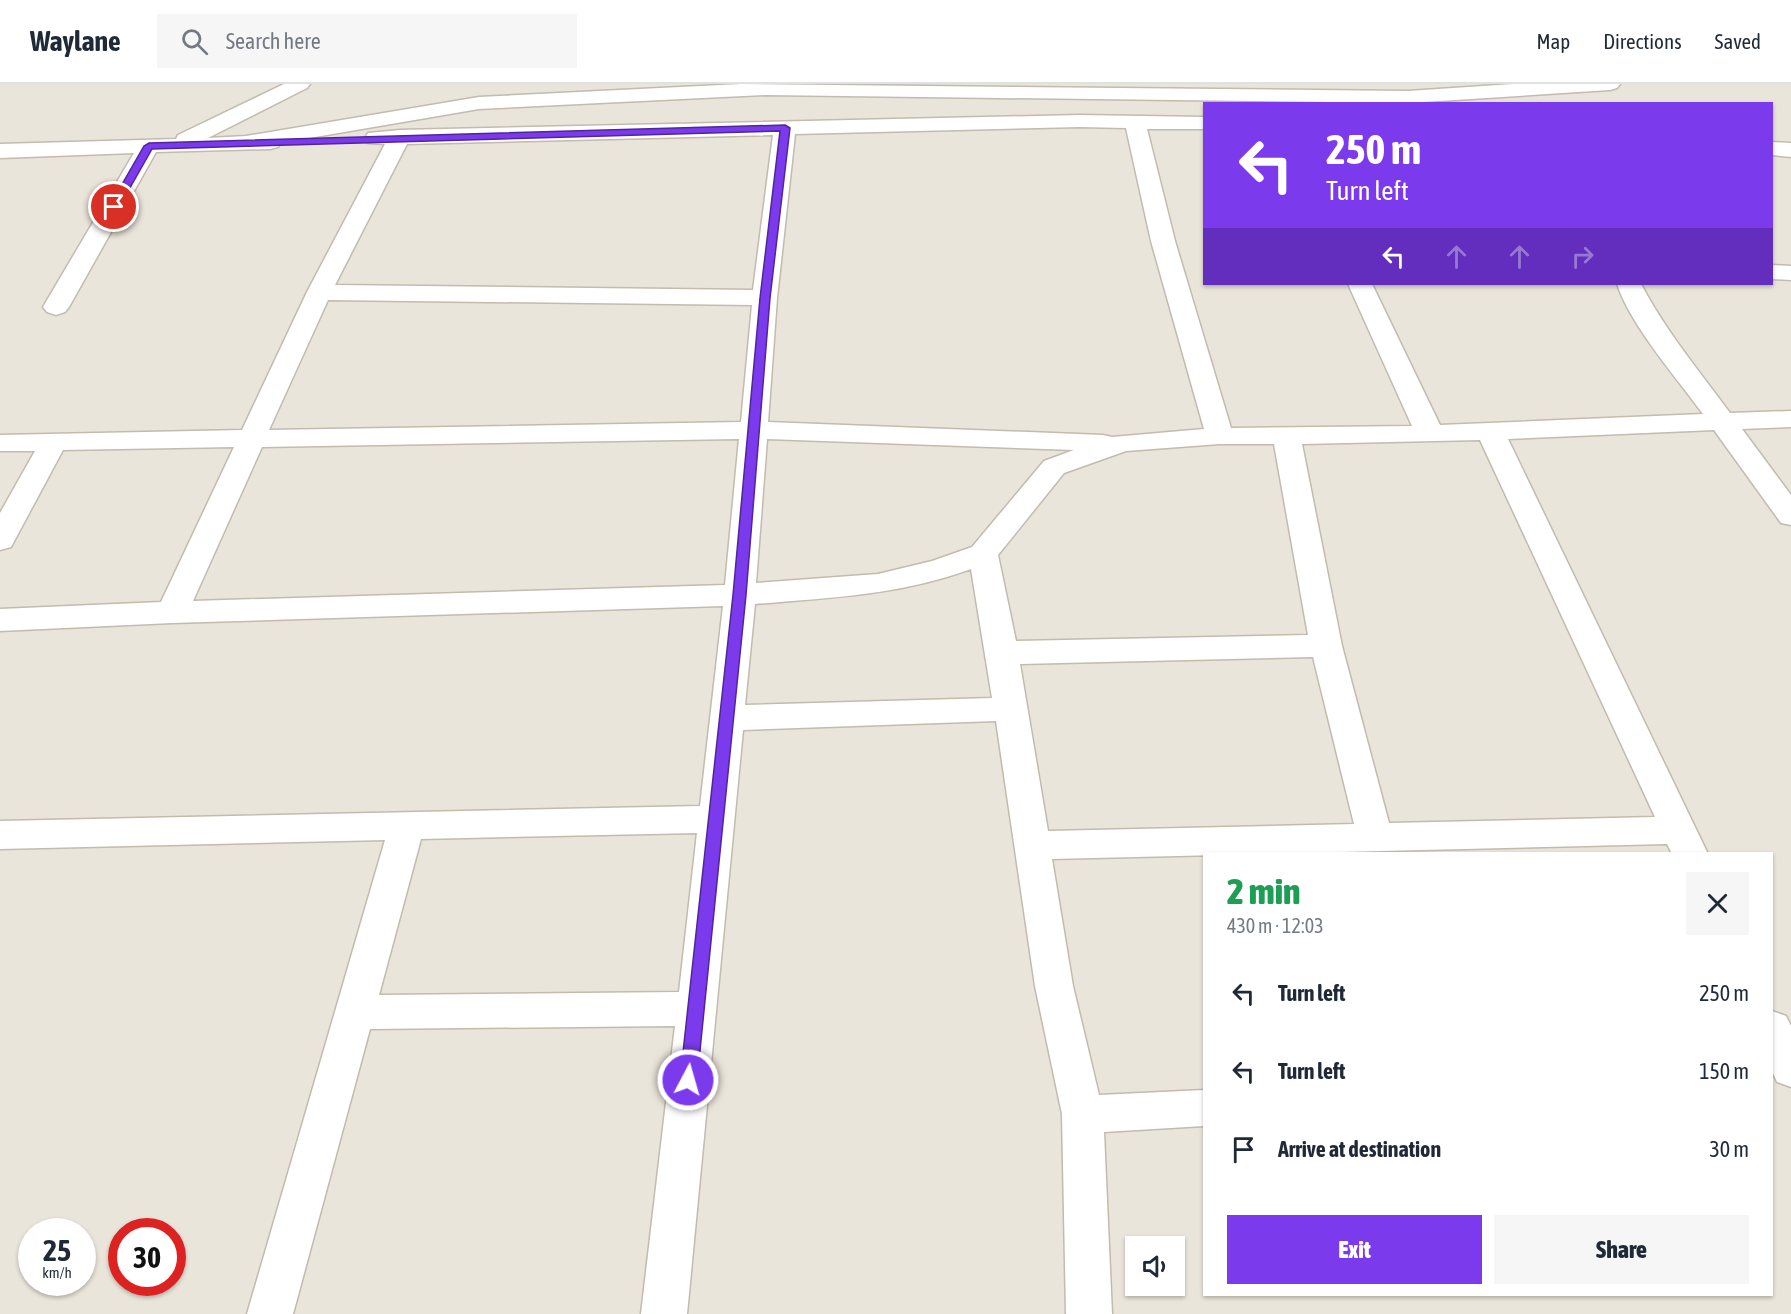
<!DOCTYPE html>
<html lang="en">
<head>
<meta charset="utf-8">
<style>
	body { margin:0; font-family:"Asap Condensed",sans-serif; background:#f6f6f7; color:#1f2937; height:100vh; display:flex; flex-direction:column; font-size:22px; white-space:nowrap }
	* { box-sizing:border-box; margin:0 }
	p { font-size:20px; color:#747a83 }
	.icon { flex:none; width:33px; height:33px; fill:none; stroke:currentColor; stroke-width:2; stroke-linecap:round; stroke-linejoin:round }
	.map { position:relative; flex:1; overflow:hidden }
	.sheet { position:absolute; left:1203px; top:768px; width:570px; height:444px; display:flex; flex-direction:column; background:#fff; border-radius:0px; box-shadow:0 2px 4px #0004 }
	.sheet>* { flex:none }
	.hud { position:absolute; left:1203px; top:18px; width:570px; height:183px; border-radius:0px; box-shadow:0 2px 4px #0004; background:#7c3aed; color:#fff; overflow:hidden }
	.controls { position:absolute; left:1125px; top:1152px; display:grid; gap:12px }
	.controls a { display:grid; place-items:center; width:60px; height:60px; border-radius:0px; background:#fff; box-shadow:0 2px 4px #0004; font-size:30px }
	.speed { position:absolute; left:18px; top:1134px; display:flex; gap:12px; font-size:30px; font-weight:700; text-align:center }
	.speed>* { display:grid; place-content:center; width:78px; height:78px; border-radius:50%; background:#fff; box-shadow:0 2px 4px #0004; line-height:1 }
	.speed small { font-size:15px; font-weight:400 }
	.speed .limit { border:9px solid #d22; background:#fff; color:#111 }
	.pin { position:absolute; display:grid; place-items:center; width:51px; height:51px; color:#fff; margin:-26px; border:3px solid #fff; border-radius:50%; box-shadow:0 2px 6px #0007 }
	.me { position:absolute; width:66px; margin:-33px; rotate:6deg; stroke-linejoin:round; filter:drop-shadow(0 0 4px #0008) }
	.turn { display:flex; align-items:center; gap:21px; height:126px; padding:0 24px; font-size:27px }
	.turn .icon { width:78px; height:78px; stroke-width:2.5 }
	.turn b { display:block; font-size:42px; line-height:51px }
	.lanes { display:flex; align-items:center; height:57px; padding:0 24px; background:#0003; justify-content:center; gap:30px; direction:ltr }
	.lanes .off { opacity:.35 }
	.round { display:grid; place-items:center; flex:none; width:63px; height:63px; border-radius:0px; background:#f6f6f7 }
	.headline { display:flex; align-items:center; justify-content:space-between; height:102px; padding:0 24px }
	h1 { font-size:36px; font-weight:800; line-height:45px; color:#1e9e55 }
	.primary-button { display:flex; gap:12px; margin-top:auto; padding:12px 24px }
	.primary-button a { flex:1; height:69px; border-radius:0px; background:#7c3aed; color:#fff; font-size:24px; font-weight:800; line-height:69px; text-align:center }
	.primary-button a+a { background:#f6f6f7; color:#1f2937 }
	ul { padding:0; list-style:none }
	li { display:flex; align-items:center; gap:18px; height:78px; padding:0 24px }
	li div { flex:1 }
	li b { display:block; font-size:22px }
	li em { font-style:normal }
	header { display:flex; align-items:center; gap:36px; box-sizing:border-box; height:84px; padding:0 30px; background:#fff; border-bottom:2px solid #e0e1e3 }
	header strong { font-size:28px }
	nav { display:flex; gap:33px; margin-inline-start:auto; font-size:21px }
	.search { width:420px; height:54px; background:#f6f6f7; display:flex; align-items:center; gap:15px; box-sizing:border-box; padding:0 21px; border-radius:0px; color:#747a83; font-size:22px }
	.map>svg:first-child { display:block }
</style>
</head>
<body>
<header>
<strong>Waylane</strong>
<div class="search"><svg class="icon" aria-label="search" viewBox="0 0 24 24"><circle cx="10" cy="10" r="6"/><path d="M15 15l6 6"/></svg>Search here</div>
<nav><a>Map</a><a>Directions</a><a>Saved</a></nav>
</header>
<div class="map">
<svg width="1791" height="1230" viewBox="0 0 1791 1230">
	<rect width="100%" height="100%" fill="#f6f3ec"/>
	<path fill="#eae5da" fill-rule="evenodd" d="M0,0h1791v1230h-1791zM1204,20h568v180h-568zM1204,770h568v440h-568zM32,1148h50v50h-50zM122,1148h50v50h-50zM1136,1162h38v40h-38z"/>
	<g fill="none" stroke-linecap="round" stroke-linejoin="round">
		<g stroke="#c2bbae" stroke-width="3">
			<path id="street" d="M284,0h26l-3,4 -99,50 38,-2 233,-39 262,-13 667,7 105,-7h107l-3,4 -7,2 -202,13 -642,-8 -287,14 -199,34 -2,4 -8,2 -114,3 -87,155 -4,5 -9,3 -9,-3 -4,-5 91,-154 -134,5v-14l176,-5 2,-4z
				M1080,31l124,2v12h-57l28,112 56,187 181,-2 -64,-142h24l68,141 263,-11c-27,-37 -72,-88 -86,-130h24c24,46 58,87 89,129l61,-2v16l-49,2 49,66v30l-10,-2 -67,-93 -206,9 200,415h-36l-5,-10 -615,15 21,127 26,109 105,-5v36l-100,6 8,182h-46l-4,-200 -27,-128 -39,-265 -253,9 -56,584h-46l34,-288 -305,3 -77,285h-46l138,-474 -385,9v-28l700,-15 23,-200 -551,17 -172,8v-22l161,-7 73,-155 -171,3 -52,97 -11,3v-37l35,-62h-35v-16l242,-5 65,-138 78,-148 -17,-1 -3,-5 3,-5 32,-3zM1080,43l46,1 25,113 53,188 -92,8 -9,-2 -335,-13 9,-124 18,-164zM773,51l-20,155 -418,-5 72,-141zM328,216l424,5 -11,117 -472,8zM739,355l-14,146 -532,16 69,-154zM767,355l307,11 -30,11 -72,86 -40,14 -54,13 -122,9zM1480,356l175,377 -266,6 -47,-177 -40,-202zM1220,360h54l34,191 -292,6 -18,-86 66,-82 62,-22zM971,485l21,129 -247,7 10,-101c74,-6 145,-9 216,-35zM1313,573l41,167 -306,7 -28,-167zM697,749l-18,159 -300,3 42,-156z
				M1772,58l19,1v14l-19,-2z
				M1772,181l19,1v14l-19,-1z
				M1772,927l14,5 5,10v61l-14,-5 -5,-11z"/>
		</g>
		<use href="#street" fill="#fff" fill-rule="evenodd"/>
	</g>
	<path fill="#7c3aed" stroke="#51269a" stroke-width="1.5" d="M785,41l5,3 -20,170 -24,297 -49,485 -3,5 -6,2 -6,-2 -2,-5 53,-485 27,-297 20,-167 -628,18 -34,60 -9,-2 35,-61 5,-3z"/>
</svg>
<div class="controls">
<a><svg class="icon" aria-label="sound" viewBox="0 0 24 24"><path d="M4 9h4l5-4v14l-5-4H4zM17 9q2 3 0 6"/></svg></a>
</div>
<div class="speed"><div>25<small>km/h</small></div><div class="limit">30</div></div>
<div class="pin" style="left:114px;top:123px;background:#d93025"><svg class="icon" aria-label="arrive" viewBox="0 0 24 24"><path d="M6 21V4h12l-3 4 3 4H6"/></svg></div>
<svg class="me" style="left:688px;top:996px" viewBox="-20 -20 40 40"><circle r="17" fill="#7c3aed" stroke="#fff" stroke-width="3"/><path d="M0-11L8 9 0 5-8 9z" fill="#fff"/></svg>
<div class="hud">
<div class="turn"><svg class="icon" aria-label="left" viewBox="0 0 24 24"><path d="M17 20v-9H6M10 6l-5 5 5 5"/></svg><div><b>250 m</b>Turn left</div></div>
<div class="lanes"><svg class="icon" aria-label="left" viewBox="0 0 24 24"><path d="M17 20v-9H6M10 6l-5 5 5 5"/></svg><svg class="icon off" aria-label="ahead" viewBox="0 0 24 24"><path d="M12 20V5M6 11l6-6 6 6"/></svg><svg class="icon off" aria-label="ahead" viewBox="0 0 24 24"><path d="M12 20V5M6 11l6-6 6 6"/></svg><svg class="icon off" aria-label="right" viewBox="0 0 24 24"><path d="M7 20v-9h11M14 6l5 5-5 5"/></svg></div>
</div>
<section class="sheet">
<div class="headline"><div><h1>2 min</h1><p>430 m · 12:03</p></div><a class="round"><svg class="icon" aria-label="close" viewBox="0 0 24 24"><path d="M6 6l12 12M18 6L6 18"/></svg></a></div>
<ul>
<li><svg class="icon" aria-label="left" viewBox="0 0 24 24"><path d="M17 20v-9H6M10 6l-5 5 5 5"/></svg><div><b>Turn left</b></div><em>250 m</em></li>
<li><svg class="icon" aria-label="left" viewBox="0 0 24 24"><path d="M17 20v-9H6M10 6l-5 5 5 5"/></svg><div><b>Turn left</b></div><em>150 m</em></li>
<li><svg class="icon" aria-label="arrive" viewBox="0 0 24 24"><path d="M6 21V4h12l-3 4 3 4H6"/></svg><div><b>Arrive at destination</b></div><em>30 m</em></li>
</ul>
<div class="primary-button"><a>Exit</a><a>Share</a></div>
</section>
</div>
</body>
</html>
